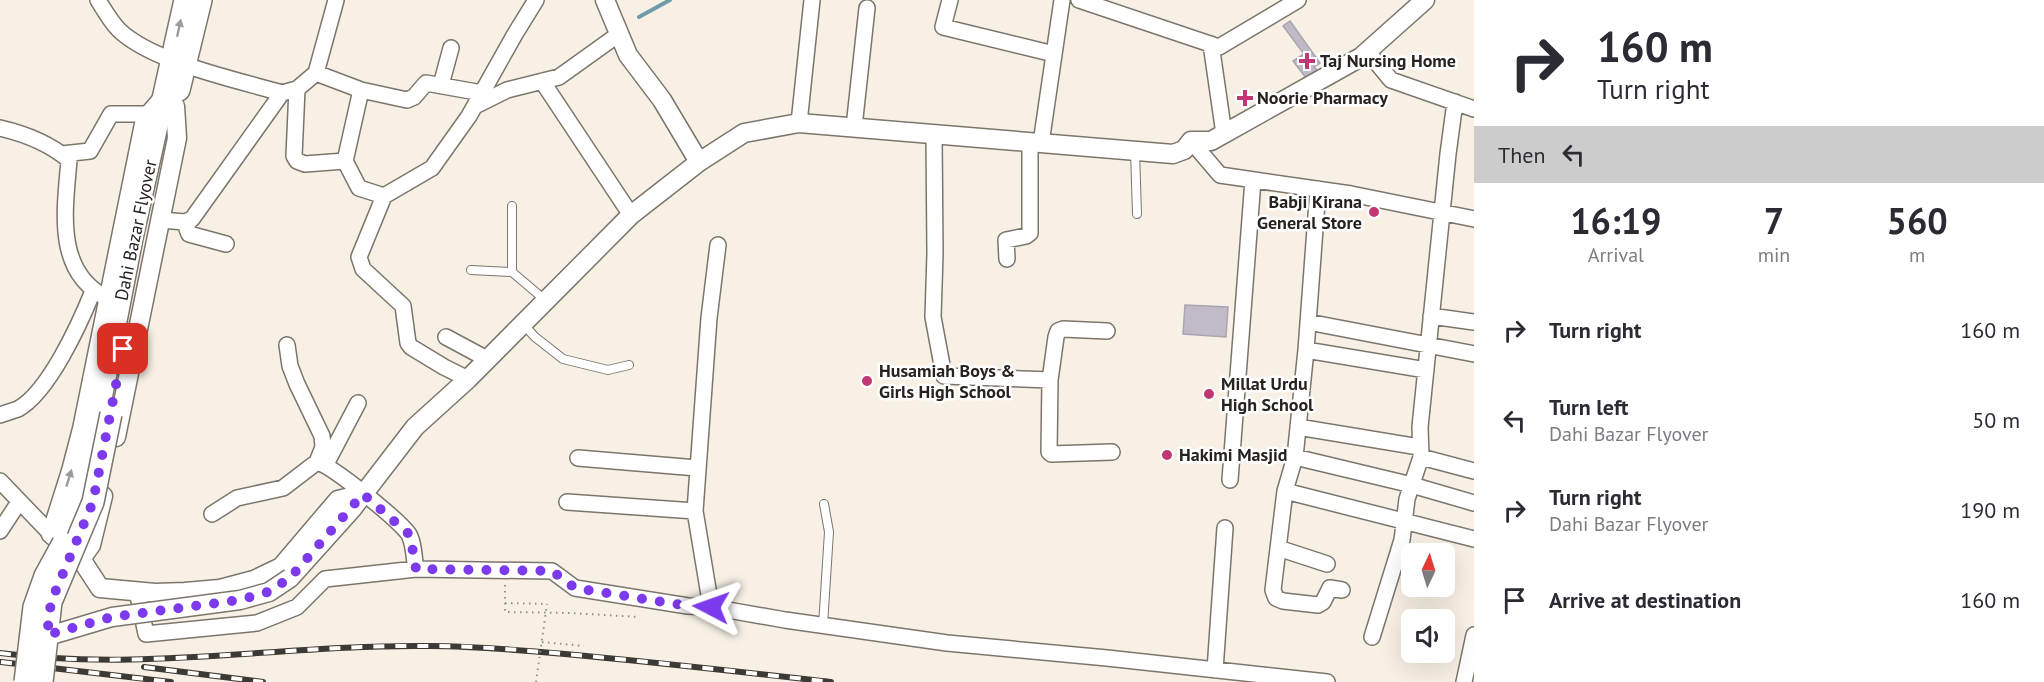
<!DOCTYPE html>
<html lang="en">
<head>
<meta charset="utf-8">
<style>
	body { margin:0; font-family:"PT Sans",sans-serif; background:#f7f7f7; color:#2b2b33; height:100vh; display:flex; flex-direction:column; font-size:22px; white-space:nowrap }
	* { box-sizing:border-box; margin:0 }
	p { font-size:20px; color:#7c7c81 }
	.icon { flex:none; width:33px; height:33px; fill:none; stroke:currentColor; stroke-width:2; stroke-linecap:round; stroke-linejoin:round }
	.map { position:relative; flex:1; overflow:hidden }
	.sheet { display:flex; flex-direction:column; background:#fff; width:570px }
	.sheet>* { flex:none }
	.hud { background:#fff; color:#2b2b33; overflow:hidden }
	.needle { width:39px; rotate:4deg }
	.buttons { position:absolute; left:1401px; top:543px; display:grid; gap:12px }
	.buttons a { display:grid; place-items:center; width:54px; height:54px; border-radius:9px; background:#fff; box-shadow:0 6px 24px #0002; font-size:30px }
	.pin { position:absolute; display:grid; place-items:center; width:51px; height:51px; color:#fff; margin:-26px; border-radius:12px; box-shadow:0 3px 9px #0006 }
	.me { position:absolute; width:66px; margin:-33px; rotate:274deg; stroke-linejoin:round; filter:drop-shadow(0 0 4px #0008) }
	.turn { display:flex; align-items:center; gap:21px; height:126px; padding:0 24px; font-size:27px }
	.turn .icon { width:78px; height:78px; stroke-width:2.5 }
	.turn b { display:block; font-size:42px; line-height:51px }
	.then { display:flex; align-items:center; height:57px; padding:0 24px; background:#0003; gap:12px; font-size:22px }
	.eta { display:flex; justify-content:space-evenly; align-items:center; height:102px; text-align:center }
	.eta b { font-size:36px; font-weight:700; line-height:42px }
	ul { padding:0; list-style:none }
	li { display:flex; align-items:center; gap:18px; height:90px; padding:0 24px }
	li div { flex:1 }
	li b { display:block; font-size:22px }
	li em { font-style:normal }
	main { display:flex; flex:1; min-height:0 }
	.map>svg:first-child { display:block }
</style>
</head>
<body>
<main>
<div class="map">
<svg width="1474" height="682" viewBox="0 0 1474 682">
	<rect width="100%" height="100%" fill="#f8f0e5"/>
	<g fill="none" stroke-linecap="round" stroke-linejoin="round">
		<path stroke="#6f9baa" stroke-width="4" d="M639,17l31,-17"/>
	</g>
	<path fill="#c0bbc7" stroke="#a9a4af" stroke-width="1.5" d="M1290,21l30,42 -6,4 3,3 -11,8 -13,-17 11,-7 -21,-28z
		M1185,305l43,2 -2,30 -43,-3z"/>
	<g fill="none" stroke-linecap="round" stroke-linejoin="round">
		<g stroke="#7c756c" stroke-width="10">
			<path id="service" d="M1135,151l2,63
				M512,206v66
				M471,270l41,2 33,28
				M523,324l12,13 28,22 45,11 21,-5
				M823,625l6,-93 -5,-28"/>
		</g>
		<g stroke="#7c756c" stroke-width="18">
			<path id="minor" d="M98,0c6,10 13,22 21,30 33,32 118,50 163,63l15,-4 19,-16 20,-73
				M950,0l-7,27 111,27
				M1079,0l140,47 79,-47
				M1211,44l13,90
				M1367,51l24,29 83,29
				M316,73l45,17 46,10 7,-3 12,-14 56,10
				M542,81l89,134
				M441,85l10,-37
				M297,89l-3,67 3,5 8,3 40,-3
				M361,90l-16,71 14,27 25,8 48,-28 37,-52 46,-82 21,-34
				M475,106l32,-16 52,-13 60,-43
				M799,123l13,-123
				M854,127l13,-119
				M0,128c26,6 49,15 69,32 -4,49 -15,112 38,138
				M934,134l1,120 -2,63 11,59 106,4
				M1191,141l29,34 131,19 123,25
				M1041,143l21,-143
				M62,154l28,-3 21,-37h38
				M1318,189l-12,161 -11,107 -10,34 -12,99 3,8 7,3 35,4 5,-3 7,-14 12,2
				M384,196l-25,61 4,12 40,37 5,37 3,4 33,20 24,12
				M161,220l24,2 7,-3 90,-126
				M188,221l-1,8 2,5 37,10
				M1007,259l-1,-19 20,-4 4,-3v-91
				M1431,316l43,6
				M1308,322l166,32
				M1107,331l-44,-2 -5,2 -2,6 -6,43 -1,72 2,2 61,-2
				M446,337l41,22
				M287,345l3,21 7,18 25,52 1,11 -6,15
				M1306,350l120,20
				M0,415c6,-2 12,-4 18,-6 31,-17 62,-86 75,-118
				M1298,427l121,20
				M1295,457l117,28 62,18
				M1421,457l53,14
				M578,458l119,10
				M326,464l32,-61
				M1230,480l23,-300
				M0,481l51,53
				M1285,491l189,48
				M567,502l128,9
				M212,514l25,-16 46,-10 34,-26c16,4 80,57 91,71 6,8 6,27 8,36
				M0,531l19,-29
				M1278,548l49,16
				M137,591l9,43 111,-11 40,-16 28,-28 91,-10 136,2 23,17 113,18 23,1 74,13 162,23 160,15 220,24
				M711,607l-16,-96 14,-193 9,-73
				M1372,637l30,-97 5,-41 14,-42 -1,-30 28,-273 7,-52
				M1215,670l10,-142
				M1464,682l10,-47"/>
		</g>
		<g stroke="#7c756c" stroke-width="21">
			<path id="tertiary" d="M605,0l23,55 34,45 37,62
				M163,98l-18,21 -63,310 -11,42 -20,63 30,25 19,29 55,5 30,-1 35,-3 34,-9 27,-13 57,-67 25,-6
				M116,437l61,-299 -2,-32
				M81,559l10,-14 12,-49
				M290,578l62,-69 63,-82 53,-48 163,-164 68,-53 45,-29 55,-10 374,31 11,-4 7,-9h20l150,-84 64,-57"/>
		</g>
		<g stroke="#7c756c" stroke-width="24">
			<path id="secondary" d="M179,90l22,-90
				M70,531l14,-44 48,-249 53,-238"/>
		</g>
		<path stroke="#948f87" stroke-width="2" stroke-dasharray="1.5 4.5" stroke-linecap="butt" d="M505,585v18l42,1
			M505,603v9l65,1 69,4
			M542,642l42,4"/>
		<use href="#service" stroke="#fff" stroke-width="8"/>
		<use href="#minor" stroke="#fff" stroke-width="15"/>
		<use href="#tertiary" stroke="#fff" stroke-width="18"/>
		<use href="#secondary" stroke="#fff" stroke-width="21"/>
		<g stroke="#3d3a35" stroke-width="6">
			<path id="rail" d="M0,653c143,19 286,-9 430,-7 45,0 90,4 135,8 89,8 177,18 266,28
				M1,662l170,20
				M144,667l119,15"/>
		</g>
		<use href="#rail" stroke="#fff" stroke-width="4" stroke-dasharray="11" stroke-linecap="butt"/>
		<g stroke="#7c756c" stroke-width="21" stroke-linecap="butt">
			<path id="tertiary-bridge" d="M34,637l21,-3 57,-17 128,-17 29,-8 21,-14"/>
		</g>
		<g stroke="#7c756c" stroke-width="24" stroke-linecap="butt">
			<path id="secondary-bridge" d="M25,682l9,-75 11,-31 18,-33
				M42,682l9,-80 42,-100 18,-88"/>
		</g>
		<path stroke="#948f87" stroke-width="2" stroke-dasharray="1.5 4.5" stroke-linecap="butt" d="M536,682l11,-78"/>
		<use href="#tertiary-bridge" stroke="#fff" stroke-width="18"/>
		<use href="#secondary-bridge" stroke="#fff" stroke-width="21"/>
	</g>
	<defs><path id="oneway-solid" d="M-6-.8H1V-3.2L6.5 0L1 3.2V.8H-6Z" transform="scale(1.5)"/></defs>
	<g fill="#9d9c9a">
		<use href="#oneway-solid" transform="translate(179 28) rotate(-78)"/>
		<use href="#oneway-solid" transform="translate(69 478) rotate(-73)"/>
	</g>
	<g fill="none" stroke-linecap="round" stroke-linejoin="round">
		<path stroke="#7c3aed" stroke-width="10" stroke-dasharray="0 18" d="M123,349l-30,153 -42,100 -4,33 65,-18 128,-17 28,-8 22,-14 73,-84 47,41 6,34 136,2 23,17 113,18 23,1"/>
	</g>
	<g fill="#c03774" stroke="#fff" stroke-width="2">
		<path d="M1304 52h6v6h6v6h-6v6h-6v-6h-6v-6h6z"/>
		<path d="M1242 89h6v6h6v6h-6v6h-6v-6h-6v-6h6z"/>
		<circle cx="1374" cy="212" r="6"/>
		<circle cx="867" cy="381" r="6"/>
		<circle cx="1209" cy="394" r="6"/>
		<circle cx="1167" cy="455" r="6"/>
	</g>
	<g text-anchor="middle" stroke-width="5" stroke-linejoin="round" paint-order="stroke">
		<g font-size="18" font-weight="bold" fill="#26231f" stroke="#fff" text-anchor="start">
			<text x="1320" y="67">Taj Nursing Home</text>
			<text x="1257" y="104">Noorie Pharmacy</text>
			<text x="1362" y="208" text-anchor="end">Babji Kirana<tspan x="1362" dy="21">General Store</tspan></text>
			<text x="879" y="377">Husamiah Boys &amp;<tspan x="879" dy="21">Girls High School</tspan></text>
			<text x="1221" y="390">Millat Urdu<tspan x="1221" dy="21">High School</tspan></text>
			<text x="1179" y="461">Hakimi Masjid</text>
		</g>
		<g font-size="18" fill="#26231f" stroke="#fff">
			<text transform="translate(136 230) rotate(-78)" y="6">Dahi Bazar Flyover</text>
		</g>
	</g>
</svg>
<div class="buttons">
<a><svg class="needle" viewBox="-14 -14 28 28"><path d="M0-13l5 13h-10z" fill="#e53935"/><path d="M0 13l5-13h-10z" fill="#7c7c81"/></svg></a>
<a><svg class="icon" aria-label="sound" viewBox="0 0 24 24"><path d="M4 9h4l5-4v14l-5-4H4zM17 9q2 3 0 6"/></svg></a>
</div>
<div class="pin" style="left:123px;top:349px;background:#d93025"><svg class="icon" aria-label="arrive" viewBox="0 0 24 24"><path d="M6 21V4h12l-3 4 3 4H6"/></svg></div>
<svg class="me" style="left:711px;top:607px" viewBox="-20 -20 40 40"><path d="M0-17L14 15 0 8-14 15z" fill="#7c3aed" stroke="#fff" stroke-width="4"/></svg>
</div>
<section class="sheet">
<div class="hud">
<div class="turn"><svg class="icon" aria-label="right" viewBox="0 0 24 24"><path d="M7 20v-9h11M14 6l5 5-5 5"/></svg><div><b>160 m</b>Turn right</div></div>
<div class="then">Then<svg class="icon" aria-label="left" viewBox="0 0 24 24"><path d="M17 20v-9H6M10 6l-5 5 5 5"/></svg></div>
</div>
<div class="eta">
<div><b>16:19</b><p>Arrival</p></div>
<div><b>7</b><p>min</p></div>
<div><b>560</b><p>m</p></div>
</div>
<ul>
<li><svg class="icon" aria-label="right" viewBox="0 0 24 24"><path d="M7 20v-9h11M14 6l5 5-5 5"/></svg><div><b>Turn right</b></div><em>160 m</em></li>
<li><svg class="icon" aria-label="left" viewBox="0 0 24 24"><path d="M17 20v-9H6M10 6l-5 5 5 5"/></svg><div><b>Turn left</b><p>Dahi Bazar Flyover</p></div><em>50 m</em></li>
<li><svg class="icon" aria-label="right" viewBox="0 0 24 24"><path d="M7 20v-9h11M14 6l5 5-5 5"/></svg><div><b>Turn right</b><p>Dahi Bazar Flyover</p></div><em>190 m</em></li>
<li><svg class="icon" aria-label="arrive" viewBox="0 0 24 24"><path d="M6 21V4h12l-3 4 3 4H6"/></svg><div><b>Arrive at destination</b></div><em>160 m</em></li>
</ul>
</section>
</main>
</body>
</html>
